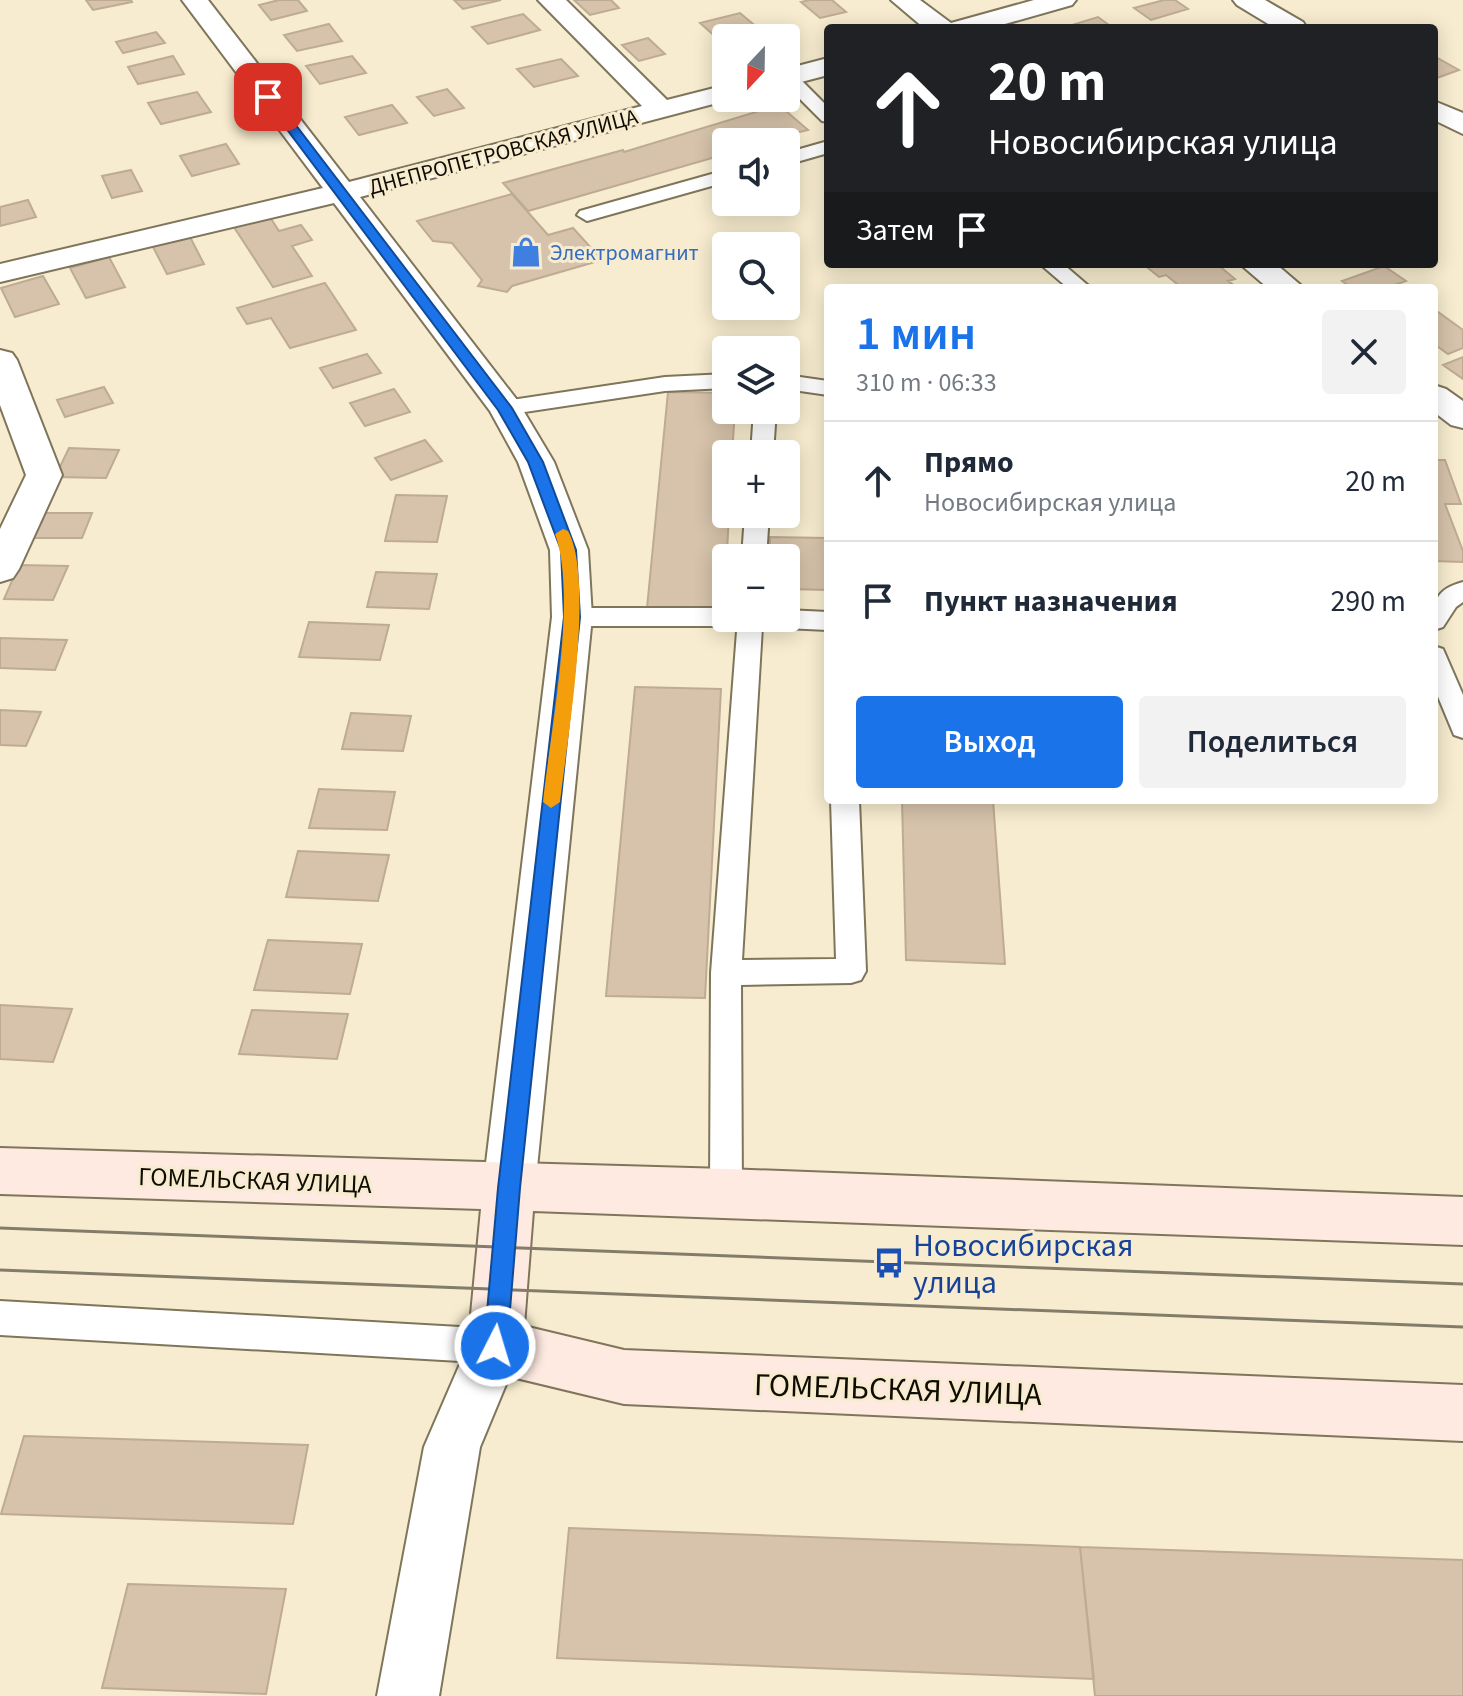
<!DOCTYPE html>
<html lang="ru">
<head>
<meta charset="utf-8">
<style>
	body { margin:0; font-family:"Source Sans 3",sans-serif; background:#f2f2f3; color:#1f2937; height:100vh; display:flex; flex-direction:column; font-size:30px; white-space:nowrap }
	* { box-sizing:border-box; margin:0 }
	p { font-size:26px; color:#747a83 }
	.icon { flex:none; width:44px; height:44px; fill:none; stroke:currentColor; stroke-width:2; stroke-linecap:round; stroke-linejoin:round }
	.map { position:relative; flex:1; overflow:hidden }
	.sheet { position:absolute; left:824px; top:284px; width:614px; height:520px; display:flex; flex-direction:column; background:#fff; border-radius:8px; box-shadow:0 4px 20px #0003 }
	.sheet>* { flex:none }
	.top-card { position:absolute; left:824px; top:24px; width:614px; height:244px; border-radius:8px; box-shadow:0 4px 20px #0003; background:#202124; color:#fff; overflow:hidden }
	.needle { width:52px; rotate:202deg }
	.fabs { position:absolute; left:712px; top:24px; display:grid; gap:16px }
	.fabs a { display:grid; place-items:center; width:88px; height:88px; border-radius:8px; background:#fff; box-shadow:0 4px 20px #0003; font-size:40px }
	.pin { position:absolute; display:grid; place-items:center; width:68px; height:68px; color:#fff; margin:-34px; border-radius:16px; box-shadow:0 4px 12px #0006 }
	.me { position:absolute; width:88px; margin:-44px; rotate:5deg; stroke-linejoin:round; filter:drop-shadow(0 0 6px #0008) }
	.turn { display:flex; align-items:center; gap:28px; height:168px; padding:0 32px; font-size:36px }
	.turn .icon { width:104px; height:104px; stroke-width:2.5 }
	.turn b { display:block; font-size:56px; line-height:68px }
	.then { display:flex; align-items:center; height:76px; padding:0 32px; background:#0003; gap:16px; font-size:30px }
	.round { display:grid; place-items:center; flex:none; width:84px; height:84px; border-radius:8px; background:#f2f2f3 }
	.head { display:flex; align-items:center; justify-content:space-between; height:136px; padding:0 32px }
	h1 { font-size:48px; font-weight:600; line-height:60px; color:#1a73e8 }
	.primary-button { display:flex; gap:16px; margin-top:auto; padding:16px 32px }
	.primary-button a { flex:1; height:92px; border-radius:8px; background:#1a73e8; color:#fff; font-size:32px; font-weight:600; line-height:92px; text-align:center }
	.primary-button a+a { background:#f2f2f3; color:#1f2937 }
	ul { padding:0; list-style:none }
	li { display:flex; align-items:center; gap:24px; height:120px; padding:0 32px; border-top:2px solid #e0e1e3 }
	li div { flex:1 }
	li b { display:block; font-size:30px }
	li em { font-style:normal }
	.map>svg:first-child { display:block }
</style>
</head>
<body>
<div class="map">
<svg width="1463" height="1696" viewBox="0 0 1463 1696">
	<rect width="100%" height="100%" fill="#f7eccf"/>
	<path fill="#d7c3ab" stroke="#beab93" stroke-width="2" d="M86,0h45l1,2 -39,8z
		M279,0h19l9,11 -36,9 -12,-15z
		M454,0h47l-38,9z
		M574,0h37l8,8 -29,7z
		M810,0h22l14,12 -26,6 -19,-16z
		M1164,0h11l13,9 -37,11 -17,-12z
		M740,13l19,16 -41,10 -18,-16z
		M523,14l17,16 -52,14 -16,-17z
		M1098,17l15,11h-32l-6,-4z
		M329,24l13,17 -45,10 -13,-16z
		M156,32l9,11 -42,10 -7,-11z
		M648,38l17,16 -26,7 -17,-16z
		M173,56l11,18 -46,10 -10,-17z
		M352,56l14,17 -46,11 -14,-18z
		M1434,56l25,14 -25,9z
		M561,59l17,17 -44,11 -17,-18z
		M447,89l17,19 -30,8 -17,-19z
		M197,92l14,20 -50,12 -13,-21z
		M392,105l15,18 -48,12 -14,-18z
		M779,105l29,25 -49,12h-33v12l-198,57 -25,-28 120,-33 1,2z
		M226,144l13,20 -47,12 -12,-20z
		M131,170l11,21 -30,7 -10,-22z
		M512,194l36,41 25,-7 29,32 -90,26 -5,6 -29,-6 4,-6 -30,-37 -19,-2 -16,-20z
		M28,200l8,17 -36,9v-19z
		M266,211l13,20 22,-6 11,15 -20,6 20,30 -39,11 -43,-66z
		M189,235l15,29 -37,10 -15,-29z
		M109,257l16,30 -39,11 -16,-30z
		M1143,264h74l18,15 -7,2 10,7h-56l-16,-13 -7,2z
		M1384,266l22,15 -20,7h-34l-10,-7z
		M43,276l16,28 -44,13 -14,-29z
		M325,283l31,47 -66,18 -19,-30 -24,6 -10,-16z
		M1434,309l29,21v18l-15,6 -14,-10z
		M367,354l14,19 -48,15 -13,-20z
		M1463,357v22l-20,-14z
		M104,387l9,16 -48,14 -8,-17z
		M394,389l16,23 -45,14 -15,-23z
		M668,392l58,1v17h9l-3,44h-6v60h3l-5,96 -77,-2z
		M425,440l17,21 -51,19 -16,-22z
		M69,448l50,2 -13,28 -51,-1z
		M1434,460h11l16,44h-16l18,47v11l-29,-1z
		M396,495l51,1 -10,46 -52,-1z
		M40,513h52l-10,25h-53z
		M770,537l58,1v52l-42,-1v-31h-16z
		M19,565l49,1 -15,34 -49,-1z
		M376,572l61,2 -8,35 -62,-2z
		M309,622l80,3 -9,35 -81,-3z
		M0,638l67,2 -12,30 -55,-2z
		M635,687l86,2 -16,309 -99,-2z
		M0,710l41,2 -15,34 -26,-1z
		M351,713l60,3 -8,35 -61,-2z
		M319,789l76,3 -8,38 -78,-2z
		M902,800h91l12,164 -99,-4z
		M298,851l91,4 -11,46 -92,-4z
		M268,940l94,4 -12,50 -96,-4z
		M0,1005l72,4 -19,53 -53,-3z
		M252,1010l96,4 -11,45 -98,-5z
		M24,1436l284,9 -15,79 -292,-10z
		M569,1528l511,19 14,132 -537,-21z
		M1080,1547l383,13v136h-368z
		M128,1584l158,5 -20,105 -164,-6z"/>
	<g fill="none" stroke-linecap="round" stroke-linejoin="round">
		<g stroke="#7f755b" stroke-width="4">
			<path id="lane" d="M786,74h9l33,33v15l-6,-1 -36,-36z
				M828,141v12l-42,12v-12z
				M726,170v12l-139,39 -10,-6 3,-4z
				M1040,264h23l28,24h-23z
				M726,374v14l-61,3 -160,24 -11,-7 11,-7 160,-24z
				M786,375l42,6v14l-42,-6z
				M754,410h22l-3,44h-22z
				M745,514h24l-3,44h-24z
				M1463,582v20l-7,5 -13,20 -9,3c0,-27 -1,-40 29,-48z
				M572,608h154v10h60v-8l42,2v18l-66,-3 -20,333 94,-1 -5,-159h28l7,171 -5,9 -10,3 -110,2 1,208 -4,11 -12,4 -12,-4 -4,-11 1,-220 27,-355 -3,5 -9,3h-154l-9,-3 -3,-6 3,-6z
				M1434,646l9,3 20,46v43l-9,-3 -20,-48z
				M0,1301l495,28 12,5 5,12 -5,12 -12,5 -495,-28z"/>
		</g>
		<g stroke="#7f755b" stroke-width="4">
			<path id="street" d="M182,0h26l141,182 293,-76 -104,-106h28l101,100 59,-15v13h10l-376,99 157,203 37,62 34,88 4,67 -57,571 -8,17 -18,7 -18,-7 -8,-17 69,-571 -2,-67 -32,-88 -28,-51 -156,-208 -334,79v-18l323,-76z
				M891,0h29l31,23 83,-23h42l-4,5 -81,23h-67z
				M1233,0h32l38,22 4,6h-32l-38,-23z
				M828,58v17l-42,11v-17z
				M1434,101l29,12v21l-29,-14z
				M1240,264h36l28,24h-36z
				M0,350l12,3 5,7 45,115 -43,94 -6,9 -13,4v-53l26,-54 -26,-70z
				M1434,385l12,4 17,12v27l-12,-3 -17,-13z
				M495,1319l19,8 8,19 -42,101 -41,249h-62l47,-249 52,-120z"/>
		</g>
		<g stroke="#7f755b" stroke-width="4">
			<path id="secondary" d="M0,1148l726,21 737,28v48l-930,-34 -9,115 100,24 839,35v56l-839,-37 -129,-31 -19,-8 -8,-19 13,-137 -481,-15z"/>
		</g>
		<use href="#lane" fill="#fff" fill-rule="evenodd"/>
		<use href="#street" fill="#fff" fill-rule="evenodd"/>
		<use href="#secondary" fill="#feeae1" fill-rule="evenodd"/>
		<path stroke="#837c69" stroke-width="3" d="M0,1228l1463,56
			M0,1270l1463,57"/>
	</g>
	<path fill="#1a73e8" stroke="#114b97" stroke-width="2" d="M268,93l4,1 240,314 31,54 33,88 4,67 -60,571 -13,158 -4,8 -8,3 -8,-3 -3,-8 14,-158 66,-571 -3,-67 -33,-88 -30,-52 -234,-311 -2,-2z"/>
	<path fill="#f59e0b" d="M563,529l5,2c27,49 -1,210 -8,271l-9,6 -8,-6c7,-69 35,-206 12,-268z"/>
	<defs>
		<g id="shop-bare" transform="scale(2.4)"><path d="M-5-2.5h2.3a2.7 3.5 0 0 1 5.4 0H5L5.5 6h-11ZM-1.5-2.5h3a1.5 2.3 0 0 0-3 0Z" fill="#3f7fe0" stroke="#f7eccf" stroke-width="2.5" paint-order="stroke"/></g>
		<g id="bus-bare" transform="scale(2.4)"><path d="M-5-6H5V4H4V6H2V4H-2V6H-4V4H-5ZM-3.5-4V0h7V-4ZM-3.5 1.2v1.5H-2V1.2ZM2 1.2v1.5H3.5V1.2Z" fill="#1a4fb4" stroke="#f7eccf" stroke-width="2.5" paint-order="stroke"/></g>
	</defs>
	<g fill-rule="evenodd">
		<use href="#shop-bare" x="526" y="252"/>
		<use href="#bus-bare" x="889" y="1263"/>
	</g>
	<g text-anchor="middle" stroke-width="6" stroke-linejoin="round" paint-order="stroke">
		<g font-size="22" fill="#100c04" stroke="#f7eccf">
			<text transform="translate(503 151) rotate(-15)" y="8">ДНЕПРОПЕТРОВСКАЯ УЛИЦА</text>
		</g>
		<g font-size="22" fill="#366cbe" stroke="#f7eccf" text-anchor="start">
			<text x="550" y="260">Электромагнит</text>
		</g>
		<g font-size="26" fill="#100c04" stroke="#f7eccf">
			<text transform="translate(255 1180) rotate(2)" y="9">ГОМЕЛЬСКАЯ УЛИЦА</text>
		</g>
		<g font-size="32" fill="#164399" stroke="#f7eccf" text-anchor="start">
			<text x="913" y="1256">Новосибирская<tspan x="913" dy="37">улица</tspan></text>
		</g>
		<g font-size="32" fill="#100c04" stroke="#f7eccf">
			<text transform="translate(898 1389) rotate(2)" y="11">ГОМЕЛЬСКАЯ УЛИЦА</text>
		</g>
	</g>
</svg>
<div class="fabs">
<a><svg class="needle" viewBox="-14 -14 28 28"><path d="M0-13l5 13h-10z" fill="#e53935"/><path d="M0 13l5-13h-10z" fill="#747a83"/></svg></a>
<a><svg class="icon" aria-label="sound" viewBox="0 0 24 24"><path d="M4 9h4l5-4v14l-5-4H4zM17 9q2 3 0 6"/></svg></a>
<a><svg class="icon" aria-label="search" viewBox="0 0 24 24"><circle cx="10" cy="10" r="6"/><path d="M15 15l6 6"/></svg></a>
<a><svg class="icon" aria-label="layers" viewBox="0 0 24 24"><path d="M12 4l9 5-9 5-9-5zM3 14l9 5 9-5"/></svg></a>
<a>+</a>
<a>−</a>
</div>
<div class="pin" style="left:268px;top:97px;background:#d93025"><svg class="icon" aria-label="arrive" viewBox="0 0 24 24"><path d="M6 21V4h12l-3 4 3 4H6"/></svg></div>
<svg class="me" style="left:495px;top:1346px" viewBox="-20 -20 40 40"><circle r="17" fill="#1a73e8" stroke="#fff" stroke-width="3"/><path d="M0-11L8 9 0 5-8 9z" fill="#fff"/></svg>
<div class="top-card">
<div class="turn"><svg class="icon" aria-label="ahead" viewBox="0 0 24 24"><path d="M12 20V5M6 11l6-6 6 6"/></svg><div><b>20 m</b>Новосибирская улица</div></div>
<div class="then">Затем<svg class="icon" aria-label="arrive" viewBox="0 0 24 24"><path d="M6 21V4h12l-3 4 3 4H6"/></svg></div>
</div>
<section class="sheet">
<div class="head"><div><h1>1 мин</h1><p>310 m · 06:33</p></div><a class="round"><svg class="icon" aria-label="close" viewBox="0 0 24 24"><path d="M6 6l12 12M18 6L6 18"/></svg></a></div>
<ul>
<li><svg class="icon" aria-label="ahead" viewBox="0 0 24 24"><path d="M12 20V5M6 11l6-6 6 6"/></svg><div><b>Прямо</b><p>Новосибирская улица</p></div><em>20 m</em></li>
<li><svg class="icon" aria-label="arrive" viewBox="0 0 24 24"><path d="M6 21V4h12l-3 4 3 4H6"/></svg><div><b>Пункт назначения</b></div><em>290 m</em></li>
</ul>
<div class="primary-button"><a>Выход</a><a>Поделиться</a></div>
</section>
</div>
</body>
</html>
